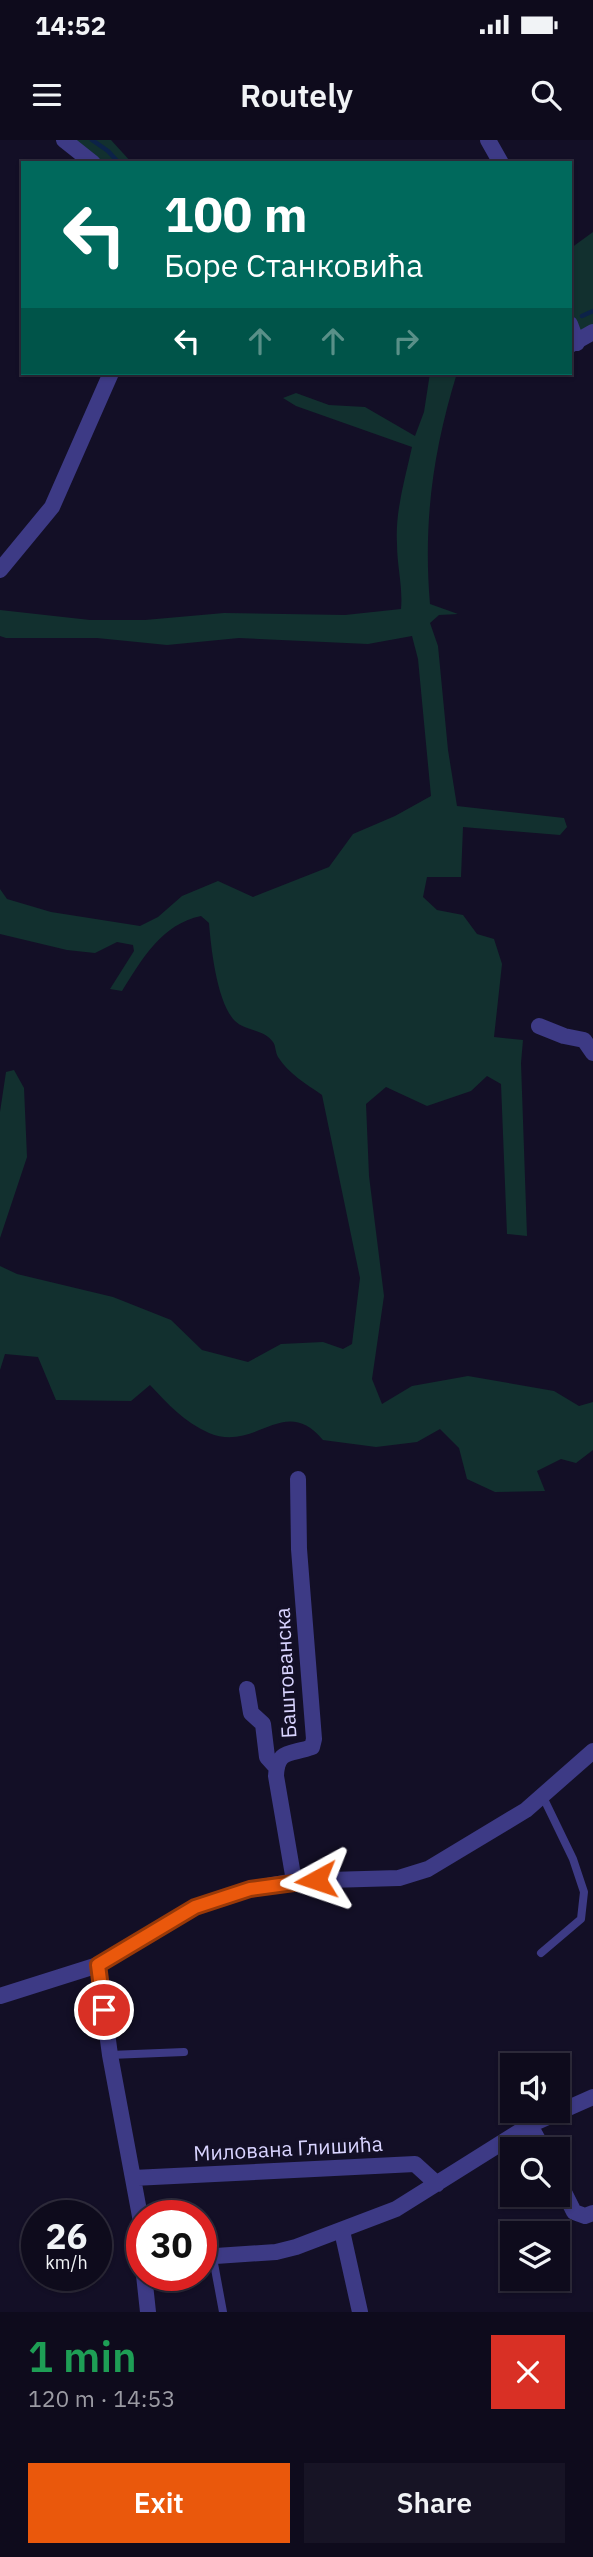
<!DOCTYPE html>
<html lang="en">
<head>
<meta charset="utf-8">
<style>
	body { margin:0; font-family:"IBM Plex Sans",sans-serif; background:#171425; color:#f1f3f6; height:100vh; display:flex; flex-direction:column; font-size:26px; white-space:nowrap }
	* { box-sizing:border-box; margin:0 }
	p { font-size:23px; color:#9b9ba3 }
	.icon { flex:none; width:38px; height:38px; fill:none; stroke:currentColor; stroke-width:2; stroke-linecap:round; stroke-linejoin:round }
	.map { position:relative; height:2172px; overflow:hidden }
	.drawer { display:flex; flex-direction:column; background:#0e0b1c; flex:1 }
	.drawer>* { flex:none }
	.top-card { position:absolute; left:21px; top:21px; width:551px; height:214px; border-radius:0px; box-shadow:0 2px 5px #0004,0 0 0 2px #2e2b3b; background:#00695c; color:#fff; overflow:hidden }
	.fabs { position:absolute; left:500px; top:1913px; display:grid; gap:14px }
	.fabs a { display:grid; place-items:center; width:70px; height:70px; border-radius:0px; background:#0e0b1c; box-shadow:0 2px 5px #0004,0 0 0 2px #2e2b3b; font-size:35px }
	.speed { position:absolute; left:21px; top:2060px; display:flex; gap:14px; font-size:35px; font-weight:700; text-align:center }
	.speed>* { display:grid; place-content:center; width:91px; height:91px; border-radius:50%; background:#0e0b1c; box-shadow:0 2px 5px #0004,0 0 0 2px #2e2b3b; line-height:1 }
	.speed small { font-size:18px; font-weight:400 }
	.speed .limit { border:10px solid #d22; background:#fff; color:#111 }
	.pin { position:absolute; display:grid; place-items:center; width:60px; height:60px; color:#fff; margin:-30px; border:4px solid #fff; border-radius:50%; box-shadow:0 2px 7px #0007 }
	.me { position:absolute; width:77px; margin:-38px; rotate:265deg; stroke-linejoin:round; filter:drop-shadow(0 0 5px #0008) }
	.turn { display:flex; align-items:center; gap:24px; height:147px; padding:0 28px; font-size:32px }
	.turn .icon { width:91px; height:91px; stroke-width:2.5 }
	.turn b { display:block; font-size:49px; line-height:60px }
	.lanes { display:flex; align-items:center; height:66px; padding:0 28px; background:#0003; justify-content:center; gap:35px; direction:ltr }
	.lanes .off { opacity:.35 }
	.round { display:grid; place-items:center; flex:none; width:74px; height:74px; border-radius:0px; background:#171425 }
	.head { display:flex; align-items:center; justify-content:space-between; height:119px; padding:0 28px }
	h1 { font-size:42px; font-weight:600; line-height:52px; color:#1e9e55 }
	.button { display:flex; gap:14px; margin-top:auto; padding:14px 28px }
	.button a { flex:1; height:80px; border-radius:0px; background:#ea580c; color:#fff; font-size:28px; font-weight:600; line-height:80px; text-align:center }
	.button a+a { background:#171425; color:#f1f3f6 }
	.status { display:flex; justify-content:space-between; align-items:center; height:49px; padding:0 35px; background:#0e0b1c; direction:ltr }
	.status svg { height:19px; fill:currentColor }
	header { display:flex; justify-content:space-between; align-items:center; height:91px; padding:0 28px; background:#0e0b1c; font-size:32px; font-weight:600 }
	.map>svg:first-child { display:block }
</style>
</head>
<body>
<div class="status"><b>14:52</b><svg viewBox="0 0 49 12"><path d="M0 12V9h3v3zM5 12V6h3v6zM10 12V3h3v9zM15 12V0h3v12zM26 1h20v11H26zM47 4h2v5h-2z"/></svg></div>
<header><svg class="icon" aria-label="menu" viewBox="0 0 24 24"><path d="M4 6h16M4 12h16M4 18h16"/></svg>Routely<svg class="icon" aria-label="search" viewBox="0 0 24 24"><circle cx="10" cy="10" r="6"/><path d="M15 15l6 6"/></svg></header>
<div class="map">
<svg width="593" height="2172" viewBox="0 0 593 2172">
	<rect width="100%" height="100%" fill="#130f26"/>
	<path fill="#12302f" d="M64,0h47l21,23h-39z
		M593,92v100l-22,7v-91z
		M430,233h27c-24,78 -34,149 -27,231l28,10 -19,1 -9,8 8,23 10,104 9,56 107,12 3,9 -7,8 -97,-8 -2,50h-34l-4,20 14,13 26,5 14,19 17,5 8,25 -8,73 29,3 -2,23 6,173 -20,-2 -6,-150 -14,-8 -16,15 -44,15 -41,-19 -20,17 3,72 15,120 -12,83 10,25 30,-18 56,-10 86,15 25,15 14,-4v48l-17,13 -15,-4 -24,12 8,20 -50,1 -28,-13 -8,-31 -19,-19 -23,13 -41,5 -53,-7c-39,-47 -67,13 -114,-7 -25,-11 -41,-29 -59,-48l-19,16 -75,-1 -18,-43 -33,-3 -5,16v-104l17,8 96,23 58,23 31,30 46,12 33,-18 42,-2 20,7 9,-5 8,-66 -38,-183c-17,-12 -33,-21 -44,-38 -3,-5 -2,-11 -5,-15 -9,-13 -28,-11 -38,-21 -18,-18 -24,-73 -26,-98l-8,-7c-39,8 -59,43 -79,75l-12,-2 24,-38 -1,-6 -16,-3 -22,11 -28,-3 -67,-16v-45l7,10 44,13 89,14 18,-9 24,-21 36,-15 35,16 76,-30 24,-33 42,-18 36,-20 -13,-137 -6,-23 -44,8 -129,-6 -72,7 -70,-7h-91l-6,-2v-26l90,10h55l79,-7 121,2 56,-6c2,-22 -4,-43 -4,-65 -2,-33 8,-65 15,-97l-116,-41 -13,-8 13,-5 33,12 36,2 50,29 9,-24z
		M14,930l10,18 3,69 -27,81v-126l6,-40z"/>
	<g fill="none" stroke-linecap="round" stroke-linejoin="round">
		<path stroke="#0c2248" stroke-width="4.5" d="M92,0l16,11 11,12
			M582,176l11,-5"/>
		<path stroke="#3d3a85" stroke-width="8" d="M541,1813l40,-34 3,-27 -11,-33 -30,-62
			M110,1915l74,-3
			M213,2118l10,54"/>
		<path stroke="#3d3a85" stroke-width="16" d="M64,0l29,23
			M488,0l13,23
			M570,184l7,19
			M570,205l23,-13
			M0,430l52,-63 59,-134
			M539,886l25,10 20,4 9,13
			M247,1549l4,24 12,11 4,33 10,11
			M294,1741l-18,-105c1,-27 14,-21 36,-29l2,-8 -15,-190 -1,-70
			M98,1825l12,90 32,172
			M0,1856l98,-31 97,-58 55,-18 44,-8 105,-3 29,-9 98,-59 67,-59
			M530,1985l13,24
			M133,2038l282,-14 22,20
			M558,2040l16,32 11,4 8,-3
			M342,2091l18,81
			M201,2117l75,-5 20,-5 100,-38 134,-84 63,-28
			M144,2135l4,37"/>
	</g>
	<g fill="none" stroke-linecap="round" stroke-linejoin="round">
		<g stroke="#983908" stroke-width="18">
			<path id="route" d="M104,1870l-6,-45 97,-58 55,-18 66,-9"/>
		</g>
		<use href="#route" stroke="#ea580c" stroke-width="12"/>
	</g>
	<g text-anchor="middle" stroke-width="7" stroke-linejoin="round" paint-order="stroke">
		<g font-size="21" fill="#d9d4ff" stroke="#130f26">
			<text transform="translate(286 1533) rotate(-93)" y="7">Баштованска</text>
			<text transform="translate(288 2009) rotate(-3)" y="7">Милована Глишића</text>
		</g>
	</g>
</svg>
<div class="fabs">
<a><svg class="icon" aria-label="sound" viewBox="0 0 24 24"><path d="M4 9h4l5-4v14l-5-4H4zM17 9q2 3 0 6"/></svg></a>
<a><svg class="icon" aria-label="search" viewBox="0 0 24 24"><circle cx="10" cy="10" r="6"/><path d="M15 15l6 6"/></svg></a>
<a><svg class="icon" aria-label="layers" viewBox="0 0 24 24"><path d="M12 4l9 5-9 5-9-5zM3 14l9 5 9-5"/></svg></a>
</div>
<div class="speed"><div>26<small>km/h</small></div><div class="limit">30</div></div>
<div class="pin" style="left:104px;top:1870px;background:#d93025"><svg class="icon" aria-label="arrive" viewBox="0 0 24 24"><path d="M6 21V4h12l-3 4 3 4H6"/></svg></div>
<svg class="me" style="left:316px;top:1740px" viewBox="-20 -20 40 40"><path d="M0-17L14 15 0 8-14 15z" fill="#ea580c" stroke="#fff" stroke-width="4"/></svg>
<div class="top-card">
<div class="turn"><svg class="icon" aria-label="left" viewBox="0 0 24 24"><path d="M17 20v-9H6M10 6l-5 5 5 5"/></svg><div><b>100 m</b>Боре Станковића</div></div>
<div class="lanes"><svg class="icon" aria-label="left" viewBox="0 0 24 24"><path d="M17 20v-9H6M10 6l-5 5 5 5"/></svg><svg class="icon off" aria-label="ahead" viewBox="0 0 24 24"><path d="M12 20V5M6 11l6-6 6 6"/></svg><svg class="icon off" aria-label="ahead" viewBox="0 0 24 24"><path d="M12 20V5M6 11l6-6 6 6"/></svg><svg class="icon off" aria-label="right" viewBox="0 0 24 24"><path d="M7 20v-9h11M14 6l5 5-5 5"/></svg></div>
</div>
</div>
<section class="drawer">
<div class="head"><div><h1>1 min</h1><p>120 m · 14:53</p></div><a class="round" style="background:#d93025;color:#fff"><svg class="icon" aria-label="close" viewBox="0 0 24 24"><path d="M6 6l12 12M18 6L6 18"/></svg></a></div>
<div class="button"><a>Exit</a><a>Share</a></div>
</section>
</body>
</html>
